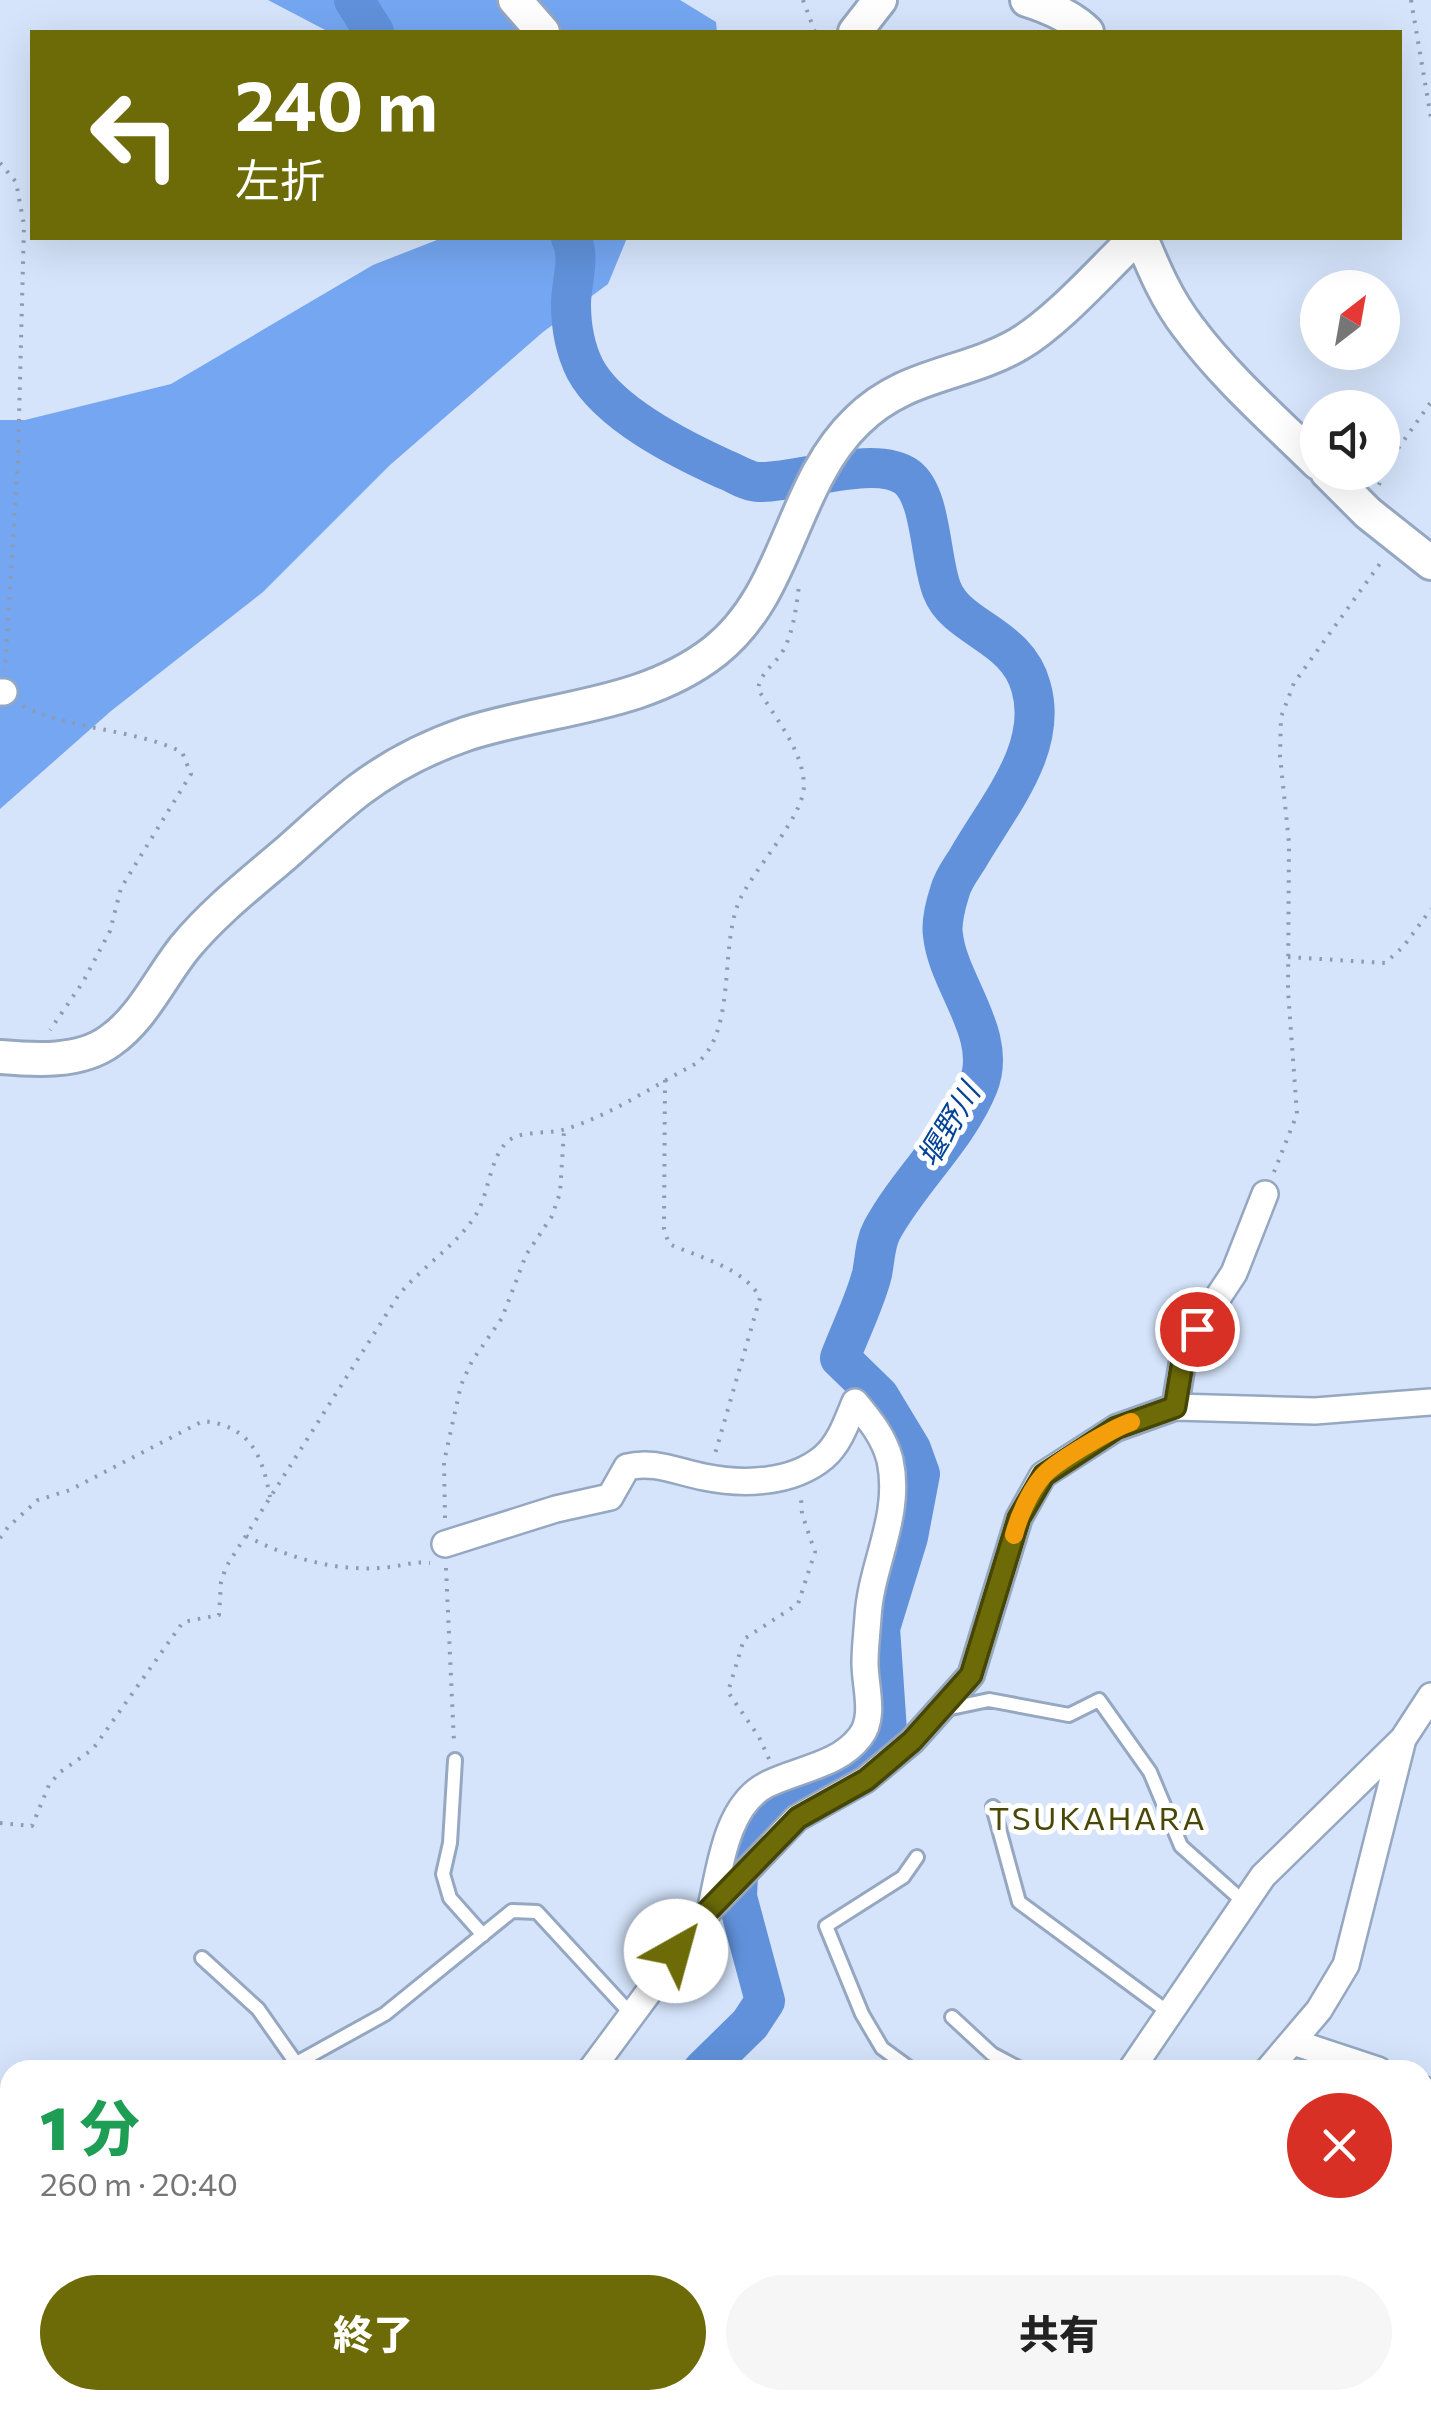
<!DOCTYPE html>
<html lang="ja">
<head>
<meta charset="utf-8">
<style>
	body { margin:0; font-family:Commissioner,"Noto Sans JP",sans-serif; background:#f6f6f6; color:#222; height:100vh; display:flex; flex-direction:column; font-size:38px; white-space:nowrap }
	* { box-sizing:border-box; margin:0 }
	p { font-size:32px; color:#767676 }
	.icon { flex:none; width:55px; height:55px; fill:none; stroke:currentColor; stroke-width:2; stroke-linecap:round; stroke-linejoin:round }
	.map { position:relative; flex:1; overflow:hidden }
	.details { position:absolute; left:0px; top:2060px; width:1432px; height:350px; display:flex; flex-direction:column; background:#fff; border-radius:30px 30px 0 0; box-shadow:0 10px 40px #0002 }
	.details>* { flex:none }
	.top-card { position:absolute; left:30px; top:30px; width:1372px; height:210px; border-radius:0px; box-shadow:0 10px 40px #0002; background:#6c6b07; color:#fff; overflow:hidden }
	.needle { width:65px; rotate:31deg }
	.controls { position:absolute; left:1300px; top:270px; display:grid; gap:20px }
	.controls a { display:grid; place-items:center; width:100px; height:100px; border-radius:50%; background:#fff; box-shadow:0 10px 40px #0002; font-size:50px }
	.pin { position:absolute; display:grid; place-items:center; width:85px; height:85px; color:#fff; margin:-42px; border:5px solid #fff; border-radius:50%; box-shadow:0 2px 10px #0007 }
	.me { position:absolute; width:110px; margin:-55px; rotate:38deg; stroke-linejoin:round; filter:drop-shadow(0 0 8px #0008) }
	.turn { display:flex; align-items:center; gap:35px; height:210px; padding:0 40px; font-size:45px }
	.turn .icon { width:130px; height:130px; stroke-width:2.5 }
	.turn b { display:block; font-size:70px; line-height:85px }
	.round { display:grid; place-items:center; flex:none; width:105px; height:105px; border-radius:52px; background:#f6f6f6 }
	.summary { display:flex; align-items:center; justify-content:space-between; height:170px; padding:0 40px }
	h1 { font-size:60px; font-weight:800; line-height:75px; color:#1e9e55 }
	.button { display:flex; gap:20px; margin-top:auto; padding:20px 40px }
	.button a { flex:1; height:115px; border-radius:60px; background:#6c6b07; color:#fff; font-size:40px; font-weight:800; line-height:115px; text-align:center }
	.button a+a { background:#f6f6f6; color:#222 }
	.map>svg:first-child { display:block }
</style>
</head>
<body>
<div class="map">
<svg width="1431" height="2410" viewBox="0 0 1431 2410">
	<rect width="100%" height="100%" fill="#d5e4fb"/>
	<path fill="#74a6f1" d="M268,0h412l36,22 1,10h-388z
		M442,238h185l-19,46 -65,48 -153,133 -127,127 -152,119 -111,98v-389h25l146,-36 202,-119z"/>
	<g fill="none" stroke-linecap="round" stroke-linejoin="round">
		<path stroke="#6091da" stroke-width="40" d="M354,0l20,32
			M571,238c10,19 0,45 0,66 0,23 4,45 14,65 24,45 95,80 139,100 11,4 24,13 35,13 40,1 116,-28 148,-5 25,19 23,84 35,113 15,39 75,44 89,97 18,62 -34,120 -63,171 -6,10 -15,21 -18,33 -4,12 -9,32 -7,44 5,49 56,100 35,151 -21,52 -69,94 -96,144 -7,13 -7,29 -10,44 -7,28 -22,57 -32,84l39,38 32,53 9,25 -12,63 -28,91 7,103 -21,26 -100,52 -27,42 -2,46 28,104 -15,23 -47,46
			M522,2410l9,-10"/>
		<g stroke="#95a7c1" stroke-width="18">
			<path id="service" d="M946,1709l43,-9 80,15 30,-15 51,72 31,74 65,58
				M455,1760l-5,83 -7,31 7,24 33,37
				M993,1807l26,95 149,110
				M202,1958l56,51 38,54
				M952,2017l40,37 30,16
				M284,2070l101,-56 127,-103 25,1 94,102
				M912,2070l-30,-22 -20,-34 -36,-88 77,-49 14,-20
				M88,2400l6,10"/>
		</g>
		<g stroke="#95a7c1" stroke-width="30">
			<path id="minor" d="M0,692h4
				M1175,1407l7,-42 15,-36 37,-56 31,-79
				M445,1544l111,-35 54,-12 17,-30c26,-7 51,5 77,10 39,8 88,7 120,-20 16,-14 23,-36 31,-55 15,18 29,35 35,58 12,56 -19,104 -22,157 -1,15 -3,31 -3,46 0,24 11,54 -5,74 -22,29 -63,32 -94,48 -40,21 -46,83 -55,122
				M1293,2042l85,28
				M591,2070l120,-162 86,-90 68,-38 47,-39 59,-66 48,-157 24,-43 73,-47 59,-21 140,4 116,-9
				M1131,2070l132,-194 140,-137 28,-43
				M1268,2070l51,-60 27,-45 57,-226
				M1422,2089l9,4
				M0,2174l10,5
				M1422,2336l9,-2
				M470,2400l7,10
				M210,2410l13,-10
				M713,2410l34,-10
				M1170,2410l4,-10"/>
		</g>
		<g stroke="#95a7c1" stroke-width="38">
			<path id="tertiary" d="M515,0l28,32
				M1027,0c22,7 44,16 60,32
				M855,32l25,-32
				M1141,238c13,31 26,62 47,89 37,50 85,92 130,136
				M1327,472l41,41 63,50
				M0,1057c35,3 80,6 110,-16 33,-23 50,-63 75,-94 29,-35 65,-63 100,-93 24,-21 48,-44 74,-64 32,-24 69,-43 107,-56 83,-27 178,-27 249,-83 74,-58 76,-167 142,-230 48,-48 107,-45 162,-77 39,-23 83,-74 117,-106"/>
		</g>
		<path stroke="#8f9bad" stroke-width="4" stroke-dasharray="2.5 8" stroke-linecap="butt" d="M803,0l12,32
			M1411,0l20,118
			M0,163l16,19 8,43 -6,233 -13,213
			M1379,485l8,-21 44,-62
			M23,706c50,25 109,22 159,46l9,22 -70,114 -11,43 -27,51 -33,48
			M1288,957l97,6 18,-16 28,-38
			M665,1080l-1,149 5,15c29,13 76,24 91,54l-45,156
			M1274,1172l23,-58 -9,-123 1,-148 -9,-87 1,-39 13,-34 90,-125
			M445,1518l-1,-56 17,-77 11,-24 30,-43 24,-63 26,-39 8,-23 4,-62
			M246,1536c45,23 93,37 145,31 14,-2 24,-6 39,-4
			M0,1538l8,-11 30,-27 32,-10 133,-69c47,5 59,33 67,76
			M446,1568l8,175
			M769,1759l-10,-22 -31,-45 16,-53 54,-35 17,-52 -13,-38 -1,-16
			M0,1823l32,3 17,-41 10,-12 34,-24 90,-127 36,-7 2,-33 5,-15 172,-271c23,-29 60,-51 79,-83 12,-21 13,-55 30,-71 15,-13 41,-7 59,-13 45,-14 89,-44 131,-66 39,-32 23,-112 41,-159 13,-33 66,-86 66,-119 -1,-35 -29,-67 -46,-96 3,-18 18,-25 26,-40 10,-20 12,-41 15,-63"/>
		<use href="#service" stroke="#fff" stroke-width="12"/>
		<use href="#minor" stroke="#fff" stroke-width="25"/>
		<use href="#tertiary" stroke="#fff" stroke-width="32"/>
	</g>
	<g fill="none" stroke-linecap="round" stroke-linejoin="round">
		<g stroke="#464605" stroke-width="25">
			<path id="route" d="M676,1951l23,-31 99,-102 68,-38 46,-39 59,-66 48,-157 25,-43 72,-47 59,-21 7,-42 15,-36"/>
		</g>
		<use href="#route" stroke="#6c6b07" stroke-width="18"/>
		<path stroke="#f59e0b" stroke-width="18" d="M1014,1535c5,-19 15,-42 28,-58 12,-15 70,-48 89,-55"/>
	</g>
	<g text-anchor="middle" stroke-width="10" stroke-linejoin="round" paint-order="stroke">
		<g font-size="30" font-style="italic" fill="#004399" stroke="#fff">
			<text transform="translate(949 1125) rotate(-59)" y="10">堰野川</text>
		</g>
		<g font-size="32" letter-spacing="2.5" fill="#494807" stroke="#fff">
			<text x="1098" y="1830">TSUKAHARA</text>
		</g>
	</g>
</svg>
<div class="controls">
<a><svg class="needle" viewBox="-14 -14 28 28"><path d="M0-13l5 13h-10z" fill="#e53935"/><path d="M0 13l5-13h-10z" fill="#767676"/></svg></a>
<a><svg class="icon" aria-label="sound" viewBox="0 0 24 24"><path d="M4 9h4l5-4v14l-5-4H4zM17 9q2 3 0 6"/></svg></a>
</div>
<div class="pin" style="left:1197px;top:1329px;background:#d93025"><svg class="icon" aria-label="arrive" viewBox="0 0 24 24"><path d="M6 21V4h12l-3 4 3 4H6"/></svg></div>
<svg class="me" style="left:676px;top:1951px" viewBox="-20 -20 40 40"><circle r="19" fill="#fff"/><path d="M0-13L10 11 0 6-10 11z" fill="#6c6b07"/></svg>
<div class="top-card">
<div class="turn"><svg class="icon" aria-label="left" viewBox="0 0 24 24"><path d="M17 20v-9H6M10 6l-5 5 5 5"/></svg><div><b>240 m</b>左折</div></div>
</div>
<section class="details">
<div class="summary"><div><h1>1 分</h1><p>260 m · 20:40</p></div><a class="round" style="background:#d93025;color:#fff"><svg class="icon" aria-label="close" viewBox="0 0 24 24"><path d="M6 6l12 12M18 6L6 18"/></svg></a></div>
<div class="button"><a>終了</a><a>共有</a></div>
</section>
</div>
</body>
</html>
